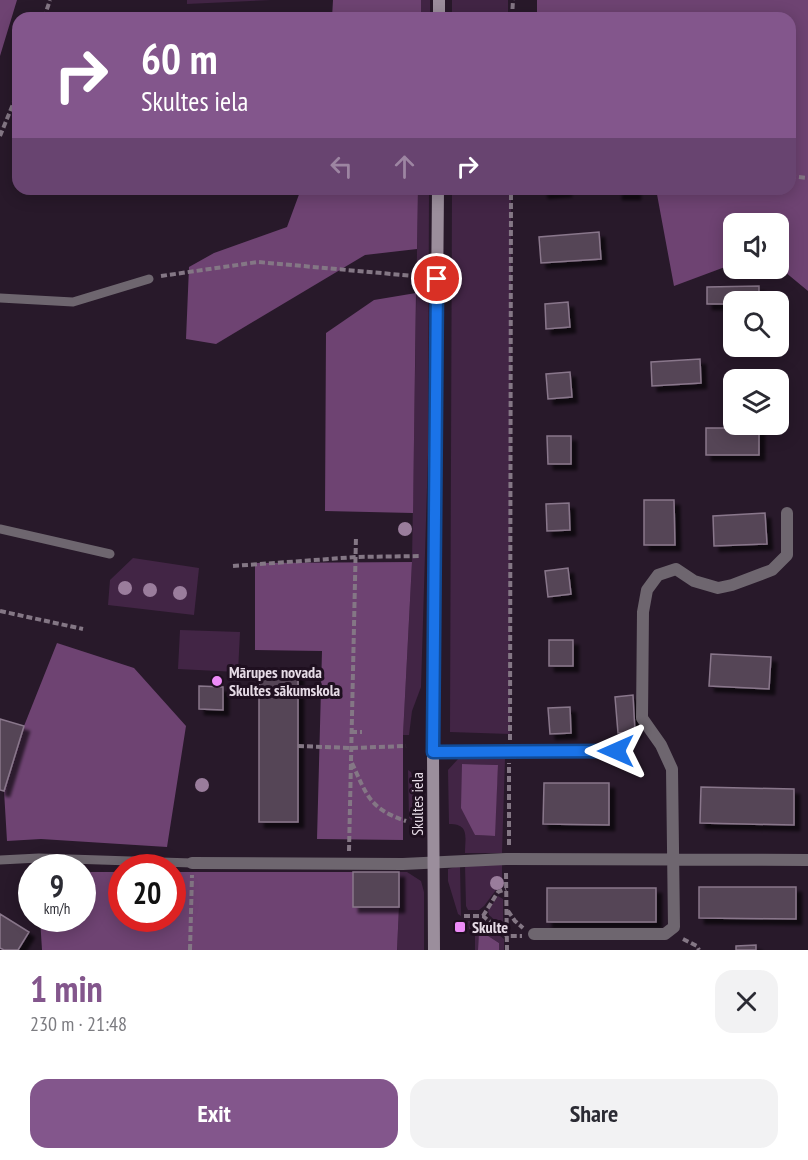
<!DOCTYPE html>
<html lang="en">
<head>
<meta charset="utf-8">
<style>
	body { margin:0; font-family:"PT Sans Narrow",sans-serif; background:#f2f2f3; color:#2b2b33; height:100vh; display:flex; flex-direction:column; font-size:22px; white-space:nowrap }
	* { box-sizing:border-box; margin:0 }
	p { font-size:20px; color:#7c7c81 }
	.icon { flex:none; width:33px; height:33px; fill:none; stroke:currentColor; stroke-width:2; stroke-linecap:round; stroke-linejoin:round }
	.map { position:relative; height:950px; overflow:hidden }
	.details { display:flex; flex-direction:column; background:#fff; flex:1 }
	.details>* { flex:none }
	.banner { position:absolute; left:12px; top:12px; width:784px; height:183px; border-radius:18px; box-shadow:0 3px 15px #0003; background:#83568c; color:#fff; overflow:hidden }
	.buttons { position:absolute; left:723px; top:213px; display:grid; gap:12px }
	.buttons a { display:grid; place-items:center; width:66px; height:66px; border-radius:12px; background:#fff; box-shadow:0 3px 15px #0003; font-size:30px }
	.speed { position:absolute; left:18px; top:854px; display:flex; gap:12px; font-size:30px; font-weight:700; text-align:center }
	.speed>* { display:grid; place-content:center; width:78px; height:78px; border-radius:50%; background:#fff; box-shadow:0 3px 15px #0003; line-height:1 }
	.speed small { font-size:15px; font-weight:400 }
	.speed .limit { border:9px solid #d22; background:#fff; color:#111 }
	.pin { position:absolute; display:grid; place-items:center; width:51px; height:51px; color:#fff; margin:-26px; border:3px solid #fff; border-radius:50%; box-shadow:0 2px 6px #0007 }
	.me { position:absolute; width:66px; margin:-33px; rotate:270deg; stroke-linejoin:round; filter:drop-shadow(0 0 4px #0008) }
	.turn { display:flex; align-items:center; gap:21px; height:126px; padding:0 30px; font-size:27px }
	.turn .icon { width:78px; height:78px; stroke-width:2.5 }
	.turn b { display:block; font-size:42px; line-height:51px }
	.lanes { display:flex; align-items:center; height:57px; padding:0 30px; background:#0003; justify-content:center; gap:30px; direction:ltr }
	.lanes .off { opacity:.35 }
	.round { display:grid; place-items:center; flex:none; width:63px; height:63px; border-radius:18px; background:#f2f2f3 }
	.head { display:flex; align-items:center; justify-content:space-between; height:102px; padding:0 30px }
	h1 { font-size:36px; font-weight:700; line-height:45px; color:#83568c }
	.primary-button { display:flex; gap:12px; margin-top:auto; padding:12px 30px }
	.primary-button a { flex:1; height:69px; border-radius:18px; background:#83568c; color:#fff; font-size:24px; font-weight:700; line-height:69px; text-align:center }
	.primary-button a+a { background:#f2f2f3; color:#2b2b33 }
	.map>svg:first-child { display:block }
</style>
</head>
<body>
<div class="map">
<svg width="808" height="950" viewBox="0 0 808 950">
	<defs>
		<filter id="shadow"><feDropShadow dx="5.5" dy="5.5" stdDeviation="1.5" flood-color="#0009"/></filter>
	</defs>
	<rect width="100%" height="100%" fill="#28192a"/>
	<path fill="#422545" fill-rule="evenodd" d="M187,0h84l-84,4z
		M421,0h9v18h-9z
		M452,0h56v18h-56z
		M418,189h11l-1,265 -7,233 -9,24 -3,24h-6l9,-173z
		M452,189h59l-1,545 -60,-2z
		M133,558l66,10 -5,47 -86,-10 2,-25z
		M180,630l60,2 -2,40 -60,-3z
		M459,758h46l-3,95h-37c0,-16 5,-29 -16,-29l-1,-54zM462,764l36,1 -4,71 -19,-1z
		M408,770l3,2 10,51h-6l-6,-5z
		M502,863v19l-18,24 -5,4h-11l-2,-4 -1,-41z
		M460,866l1,50 -3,-2 -10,-33v-12z
		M399,872h8l14,9 3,11v58h-27l2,-43z
		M498,896l5,3v22l-4,3 -10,-9 -1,-5z
		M468,921l14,1 22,17v11h-5v-7l-20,-13 -1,20h-3v-20l-6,-1z"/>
	<path fill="#6e4372" d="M0,0h17l-17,56z
		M333,0h88v18h-89z
		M537,0h271v291l-29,-24 -1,-43h-44l-1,40 -59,22 -18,-97h134v-171h-253z
		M301,189h117l-1,60 -52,6 -149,89 -30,-5 3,-72 25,-14 73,-26z
		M416,293l-3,220 -88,-2 1,-178 48,-33z
		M412,562l-9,173v105l-86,-1 5,-188 -67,-1v-87z
		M57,643l77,25 52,58 -19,121 -126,-8 -34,2 -3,-50 20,-65z
		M462,764l36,1 -3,71 -20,-1 -14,-27z
		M83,872h38l1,46h50l1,-46h180l46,35 -2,43h-355l-2,-32h42z
		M479,930l20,13v7h-21z"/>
	<path fill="#554456" stroke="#89778b" stroke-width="1.5" filter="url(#shadow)" d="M542,189h24v2l-23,2z
		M617,189h18v5h-18z
		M599,232l2,27 -60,4 -2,-26z
		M759,286v16h-25v2h-27v-17z
		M568,302l2,25 -24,2 -1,-25z
		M727,318h7v25h-7z
		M700,359l1,24 -49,3 -1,-24z
		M570,372l2,25 -24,2 -2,-25z
		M706,428h53v27h-53z
		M547,436h24v28h-23z
		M644,500h30l1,45h-31z
		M569,503l1,27 -23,1 -1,-27z
		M765,513l2,31 -53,2 -1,-30z
		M568,568l3,26 -23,3 -3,-26z
		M549,640h24v26h-24z
		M711,654l60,3 -2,32 -60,-3z
		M259,669h39v153h-39z
		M199,686l24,1v23l-24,-1z
		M633,695l2,37 -17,1 -3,-36z
		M570,707l1,26 -21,1 -2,-26z
		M0,719l24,7 -20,65 -4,-1z
		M544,783h65v42l-66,-1z
		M701,787l93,2v36l-94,-2z
		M353,872h46v35h-46z
		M699,887h97v32l-97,-1z
		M547,888h109v34h-109z
		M0,914l29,18 -11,18h-14l-4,-2z
		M756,945v5h-20v-4z"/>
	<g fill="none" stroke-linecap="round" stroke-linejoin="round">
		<path stroke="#847785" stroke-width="4" stroke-dasharray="6 3" stroke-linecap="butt" d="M44,18l6,-18
			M512,18l1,-18
			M0,136l18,-44
			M790,176l18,2
			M161,276l97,-14 167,15
			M233,566l123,-9 65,-1
			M0,611l83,18
			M351,732h11
			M510,740l1,-551
			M298,746l53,2 55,-2
			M352,763c15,33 18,46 54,58
			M509,845v-82
			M349,851l7,-315
			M506,873l1,77
			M508,911l7,10 8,7
			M464,916h19l24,20h15
			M483,916l15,-24 8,-3
			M683,939l14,7 2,4
			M190,950l2,-75"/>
		<path stroke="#6e666f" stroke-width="9" d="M0,298l73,4 76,-23
			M0,529l110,25
			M433,752l183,-1
			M0,860l39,-2 153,5"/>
		<path stroke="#6e666f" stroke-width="12" d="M192,863l211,1 103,-5 302,1
			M534,934h131l9,-7 -2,-158 -11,-24 -19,-27 1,-106 4,-22 11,-15 18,-6 18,12 24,7 14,-3 40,-15 15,-15v-42"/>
		<path stroke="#9b8e9c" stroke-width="12" d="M439,18v-18
			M434,950l-1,-198 5,-563"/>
	</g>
	<g fill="#9a7d9c">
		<circle cx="405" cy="529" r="7"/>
		<circle cx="125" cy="588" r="7"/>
		<circle cx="150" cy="590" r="7"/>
		<circle cx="180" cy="593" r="7"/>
		<circle cx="202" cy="785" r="7"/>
		<circle cx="497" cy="883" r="7"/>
	</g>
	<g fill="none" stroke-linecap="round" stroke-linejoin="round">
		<g stroke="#114b97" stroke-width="15">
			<path id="route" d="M437,279l-4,473 183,-1"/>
		</g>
		<use href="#route" stroke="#1a73e8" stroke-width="10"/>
	</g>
	<g fill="#ee8bf8" stroke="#1f1020" stroke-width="2">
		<circle cx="217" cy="681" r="6"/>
		<rect x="454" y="921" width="12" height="12" rx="3"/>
	</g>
	<g text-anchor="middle" stroke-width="6" stroke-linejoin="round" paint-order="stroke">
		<g font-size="16" font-weight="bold" fill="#e6dbe6" stroke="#1f1020" text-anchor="start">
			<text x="229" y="678">Mārupes novada<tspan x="229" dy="18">Skultes sākumskola</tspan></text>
			<text x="472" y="933">Skulte</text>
		</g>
		<g font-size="16" fill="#e6dbe6" stroke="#1f1020">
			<text transform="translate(417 804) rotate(-90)" y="6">Skultes iela</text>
		</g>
	</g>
</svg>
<div class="buttons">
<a><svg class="icon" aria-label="sound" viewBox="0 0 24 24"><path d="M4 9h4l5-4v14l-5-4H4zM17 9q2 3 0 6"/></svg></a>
<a><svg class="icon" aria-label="search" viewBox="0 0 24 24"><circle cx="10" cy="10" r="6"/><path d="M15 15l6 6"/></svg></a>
<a><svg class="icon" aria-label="layers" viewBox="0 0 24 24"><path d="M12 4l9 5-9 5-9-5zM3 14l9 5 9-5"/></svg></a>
</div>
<div class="speed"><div>9<small>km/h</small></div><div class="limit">20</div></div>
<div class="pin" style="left:437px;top:279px;background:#d93025"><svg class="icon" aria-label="arrive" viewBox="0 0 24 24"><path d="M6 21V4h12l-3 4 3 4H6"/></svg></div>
<svg class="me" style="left:616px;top:751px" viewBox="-20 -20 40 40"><path d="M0-17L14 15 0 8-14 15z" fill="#1a73e8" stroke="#fff" stroke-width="4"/></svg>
<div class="banner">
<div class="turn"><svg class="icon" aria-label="right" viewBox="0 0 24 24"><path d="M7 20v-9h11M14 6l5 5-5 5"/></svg><div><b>60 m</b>Skultes iela</div></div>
<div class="lanes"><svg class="icon off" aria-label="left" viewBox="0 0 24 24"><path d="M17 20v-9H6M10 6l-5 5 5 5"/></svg><svg class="icon off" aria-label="ahead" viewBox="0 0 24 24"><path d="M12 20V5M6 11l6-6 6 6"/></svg><svg class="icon" aria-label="right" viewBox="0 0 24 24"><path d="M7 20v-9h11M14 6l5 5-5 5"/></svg></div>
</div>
</div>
<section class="details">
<div class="head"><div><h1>1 min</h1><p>230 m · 21:48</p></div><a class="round"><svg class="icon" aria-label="close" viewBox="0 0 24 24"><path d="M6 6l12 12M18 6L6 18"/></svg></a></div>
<div class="primary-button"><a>Exit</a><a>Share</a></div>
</section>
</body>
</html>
